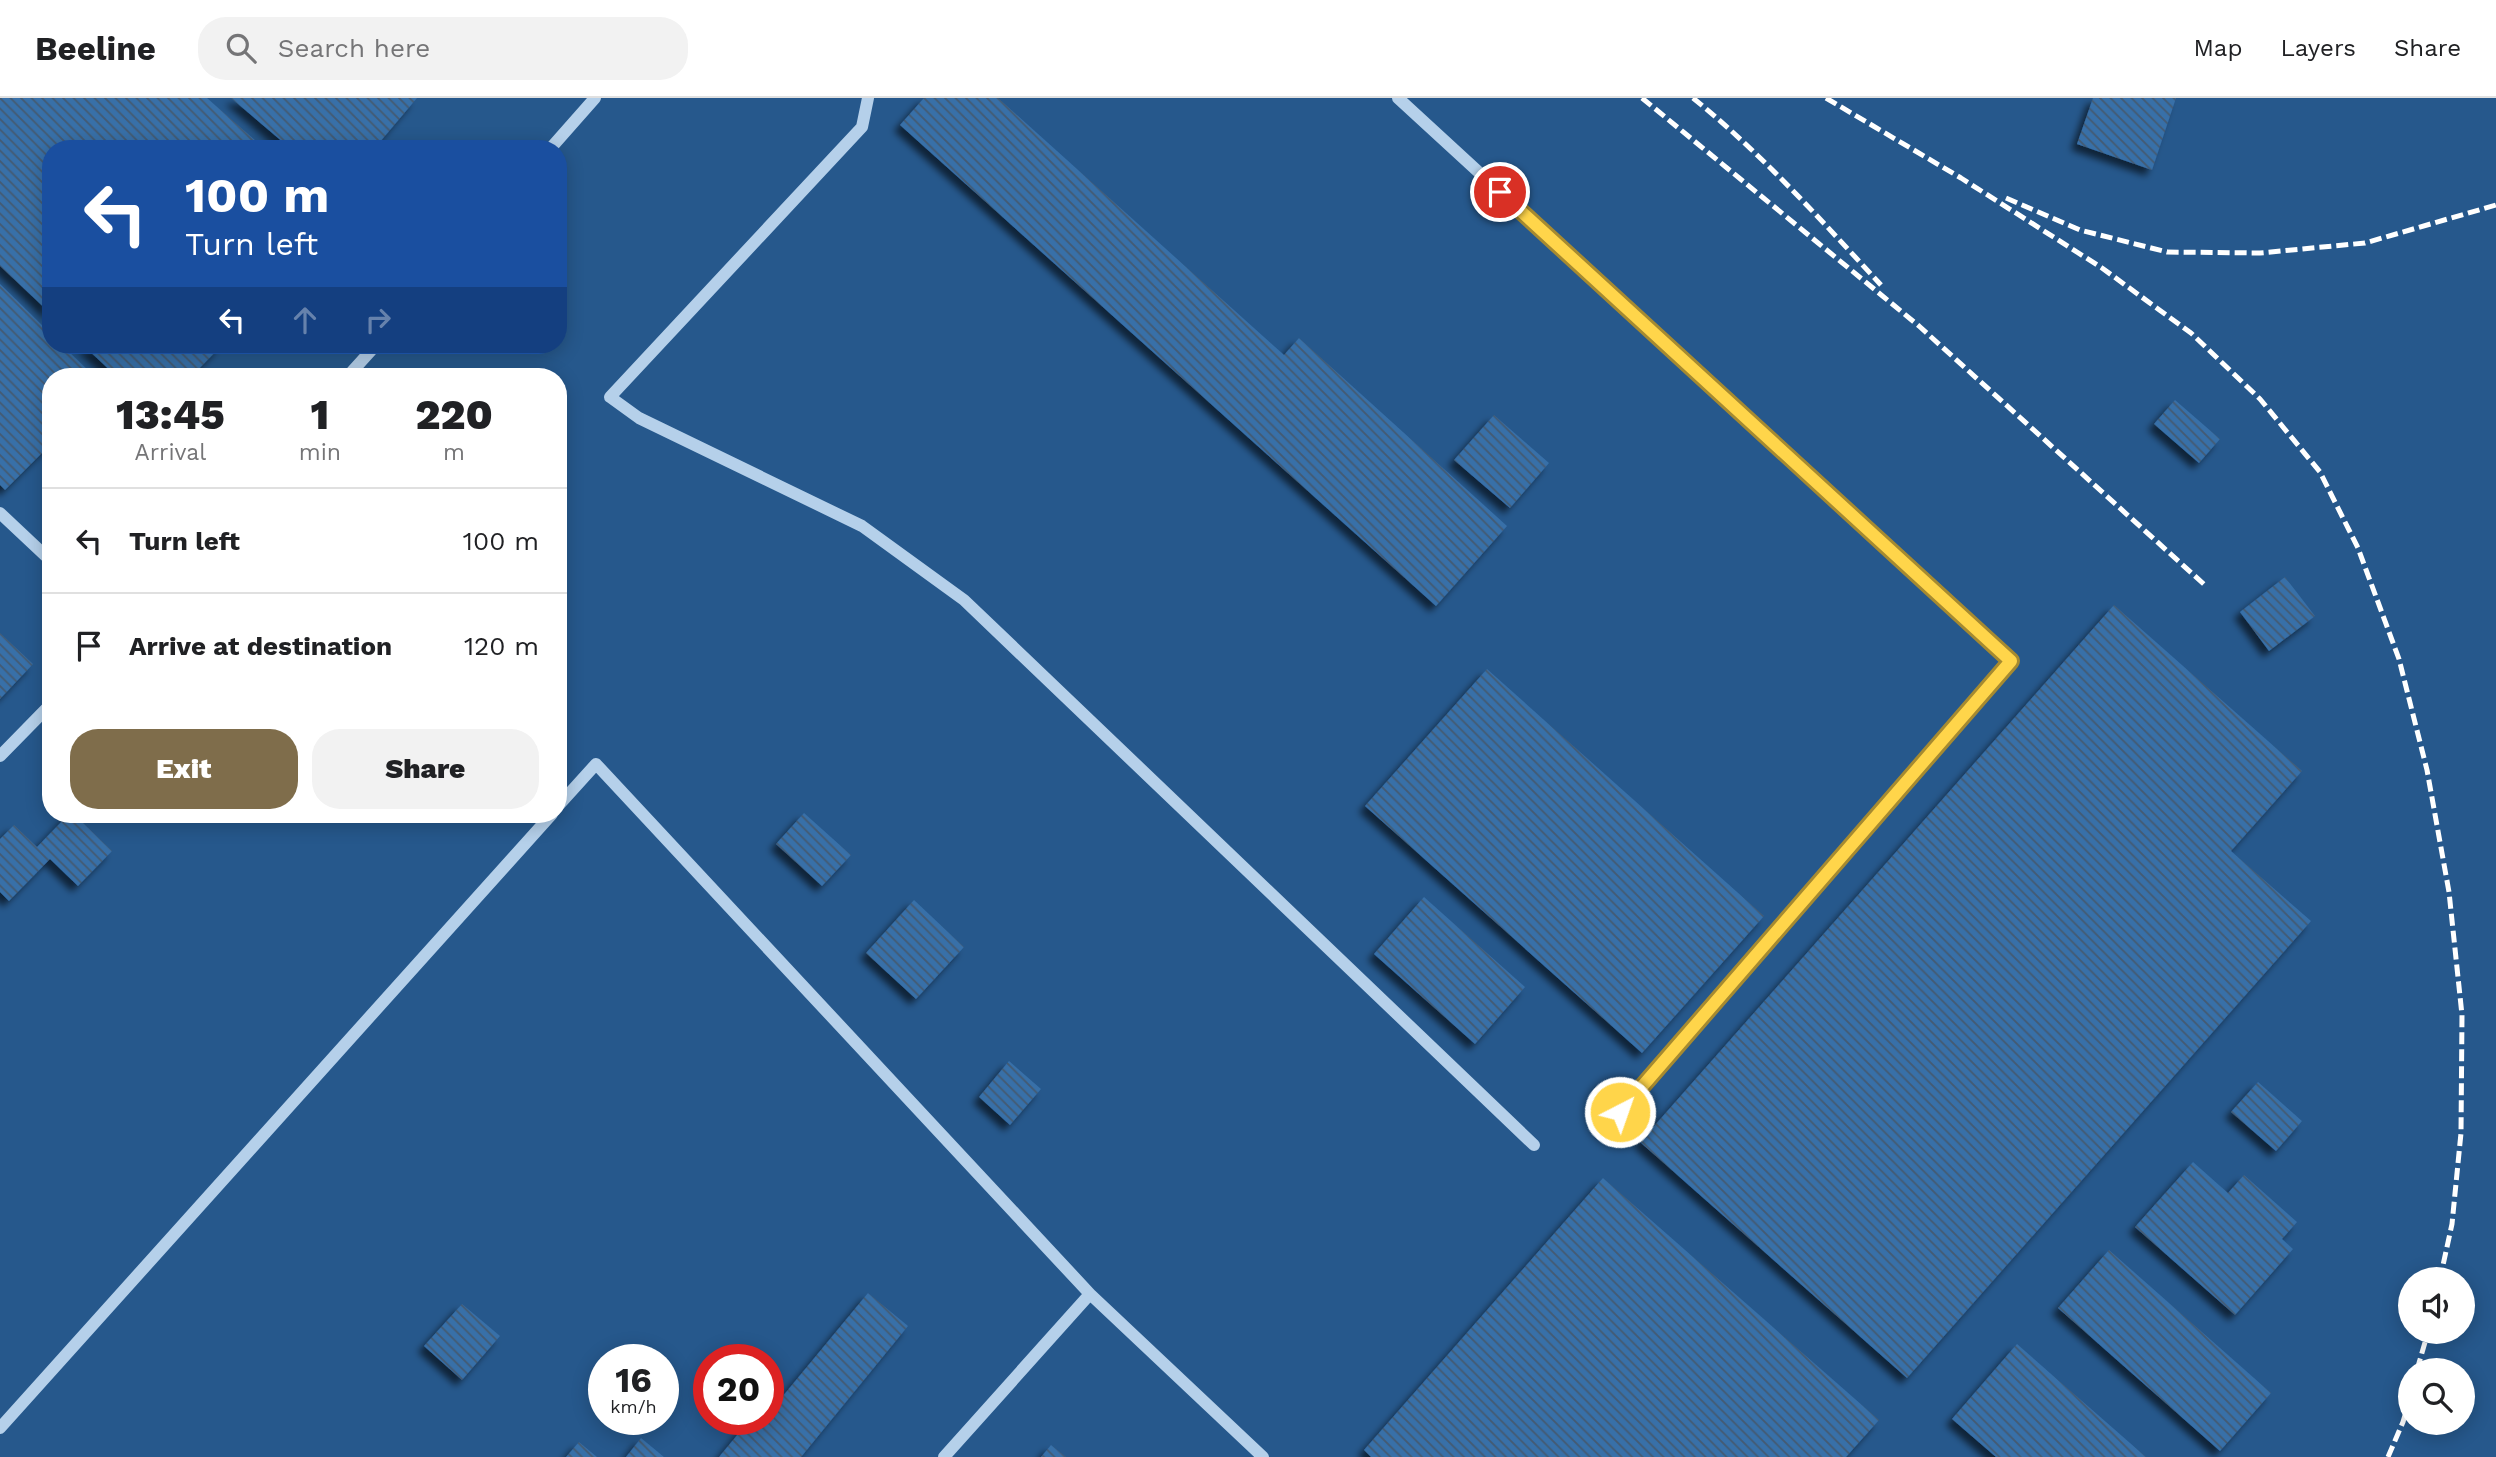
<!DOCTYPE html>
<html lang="en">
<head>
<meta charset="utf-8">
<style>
	body { margin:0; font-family:"Work Sans",sans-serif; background:#f2f2f2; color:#202124; height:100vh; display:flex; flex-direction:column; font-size:26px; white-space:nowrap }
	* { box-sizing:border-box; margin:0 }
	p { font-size:23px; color:#757577 }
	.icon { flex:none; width:38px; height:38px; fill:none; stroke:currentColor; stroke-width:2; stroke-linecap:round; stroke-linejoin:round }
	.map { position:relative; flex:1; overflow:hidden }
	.sheet { position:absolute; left:42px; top:270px; width:525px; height:455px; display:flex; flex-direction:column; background:#fff; border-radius:28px; box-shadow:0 4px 18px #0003 }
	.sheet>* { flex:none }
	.top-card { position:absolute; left:42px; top:42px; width:525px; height:214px; border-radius:28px; box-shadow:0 4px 18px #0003; background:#1a4fa0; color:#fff; overflow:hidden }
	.tools { position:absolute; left:2398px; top:1169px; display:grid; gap:14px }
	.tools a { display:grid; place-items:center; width:77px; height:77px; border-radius:50%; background:#fff; box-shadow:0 4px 18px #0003; font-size:35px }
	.speed { position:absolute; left:588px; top:1246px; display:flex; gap:14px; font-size:35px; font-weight:700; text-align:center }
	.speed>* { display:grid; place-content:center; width:91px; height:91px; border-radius:50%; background:#fff; box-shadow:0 4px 18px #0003; line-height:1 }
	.speed small { font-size:18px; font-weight:400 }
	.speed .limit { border:10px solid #d22; background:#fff; color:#111 }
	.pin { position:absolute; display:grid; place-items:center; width:60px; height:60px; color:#fff; margin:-30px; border:4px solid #fff; border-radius:50%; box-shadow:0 2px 7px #0007 }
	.me { position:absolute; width:77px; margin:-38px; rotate:41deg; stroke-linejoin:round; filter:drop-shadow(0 0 5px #0008) }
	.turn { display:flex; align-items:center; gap:24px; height:147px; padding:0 28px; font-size:32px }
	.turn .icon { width:91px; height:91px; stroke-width:2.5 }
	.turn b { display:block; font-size:49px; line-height:60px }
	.lanes { display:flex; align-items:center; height:66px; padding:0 28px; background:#0003; justify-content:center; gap:35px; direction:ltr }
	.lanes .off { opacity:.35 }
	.eta { display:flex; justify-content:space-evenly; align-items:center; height:119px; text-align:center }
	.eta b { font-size:42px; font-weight:800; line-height:49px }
	.button { display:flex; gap:14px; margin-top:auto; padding:14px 28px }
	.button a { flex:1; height:80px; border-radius:28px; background:#7f6d4b; color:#fff; font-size:28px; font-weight:800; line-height:80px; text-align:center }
	.button a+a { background:#f2f2f2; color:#202124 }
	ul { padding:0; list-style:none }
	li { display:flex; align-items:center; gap:21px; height:105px; padding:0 28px; border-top:2px solid #e0e0e0 }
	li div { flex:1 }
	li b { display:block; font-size:26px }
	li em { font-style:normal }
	header { display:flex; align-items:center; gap:42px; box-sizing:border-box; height:98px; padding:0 35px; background:#fff; border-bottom:2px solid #e0e0e0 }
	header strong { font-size:33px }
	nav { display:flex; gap:38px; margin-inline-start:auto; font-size:24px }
	.search { width:490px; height:63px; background:#f2f2f2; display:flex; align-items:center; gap:18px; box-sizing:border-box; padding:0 24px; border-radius:28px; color:#757577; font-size:26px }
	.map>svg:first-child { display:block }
</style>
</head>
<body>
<header>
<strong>Beeline</strong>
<div class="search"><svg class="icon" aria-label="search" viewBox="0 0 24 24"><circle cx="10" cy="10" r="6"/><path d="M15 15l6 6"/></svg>Search here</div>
<nav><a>Map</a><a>Layers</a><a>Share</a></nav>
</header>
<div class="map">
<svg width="2496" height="1359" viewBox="0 0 2496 1359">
	<defs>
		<pattern id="building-back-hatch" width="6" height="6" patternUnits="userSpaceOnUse" patternTransform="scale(1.75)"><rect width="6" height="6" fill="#376fa8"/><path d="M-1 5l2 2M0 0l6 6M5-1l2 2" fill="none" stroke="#445a71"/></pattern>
		<filter id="shadow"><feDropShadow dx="-6" dy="6" stdDeviation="3.5" flood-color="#0009"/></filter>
	</defs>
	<rect width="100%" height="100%" fill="#26588c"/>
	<path fill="url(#building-back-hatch)" filter="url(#shadow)" d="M0,0h207l58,51h-214v165l-51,-48z
		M231,0h186l-43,51h-83z
		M924,0h74l286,257 15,-17 208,188 -71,80 -536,-481z
		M2093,0h83l-24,72 -75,-26z
		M0,186l51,50v11h11l32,31h-43v68l-46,46 -5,-5z
		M83,247h139l-30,31h-76z
		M2175,302l45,39 -21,24 -45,-39z
		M1494,317l55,48 -39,45 -56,-48z
		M2285,479l30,39 -46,35 -29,-39z
		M2114,507l188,166 -71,80 80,70 -404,457 -267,-236z
		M0,535l33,31 -33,35z
		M1487,571l277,247 -122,137 -277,-247z
		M804,715l47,42 -29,31 -46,-42z
		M69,716h5l38,37 -34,35 -28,-27 -41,42 -9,-9v-53l14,-14 23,22z
		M1424,799l101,90 -50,57 -101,-90z
		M914,802l50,47 -48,52 -50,-46z
		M1009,963l32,28 -31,36 -31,-28z
		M2258,984l44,39 -26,30 -45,-39z
		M2193,1064l35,31 16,-18 53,47 -15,17 11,10 -58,66 -100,-88z
		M1603,1080l276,242 -33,37h-475l-7,-7z
		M2109,1152l162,143 -51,58 -162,-143z
		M868,1195l40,33 -107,131h-82l29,-35 8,7 8,-10h4v-5z
		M462,1206l38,32 -38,44 -38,-34z
		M2017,1246l129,113h-150l-44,-38z
		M641,1340l23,19h-38z
		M579,1344l18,15h-31z
		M1051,1347l15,12h-25z"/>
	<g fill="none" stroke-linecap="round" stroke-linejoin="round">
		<path stroke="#b5d0ea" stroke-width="12" d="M868,0l-6,29 -252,270 29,21 223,108 102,74 570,545
			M1398,0l613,563 -391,451
			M550,51l45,-51
			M348,278l28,-31
			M0,415l51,48
			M0,658l51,-52
			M558,708l38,-42 494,530
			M0,1330l552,-614
			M944,1359l146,-163 173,163"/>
		<path stroke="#fff" stroke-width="5" stroke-dasharray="12 5" stroke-linecap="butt" d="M1642,0l277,228 288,261
			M1693,0c69,56 128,122 188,187
			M1826,0l135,80 141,90 89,65 69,66 60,73 38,76 41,111 28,111 22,122 13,123 -1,118 -9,91 -12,55
			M2006,100l74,32 87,22 93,1 105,-10 131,-38
			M2417,1272l11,-38
			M2388,1359l15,-35 7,-24"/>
	</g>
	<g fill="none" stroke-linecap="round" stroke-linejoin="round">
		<g stroke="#a68a30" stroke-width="18">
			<path id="route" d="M1500,94l511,469 -391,451"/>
		</g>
		<use href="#route" stroke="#ffd54a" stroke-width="12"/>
	</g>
</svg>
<div class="tools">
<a><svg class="icon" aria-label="sound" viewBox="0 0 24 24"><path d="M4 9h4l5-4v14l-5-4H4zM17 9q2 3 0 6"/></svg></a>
<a><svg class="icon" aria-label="search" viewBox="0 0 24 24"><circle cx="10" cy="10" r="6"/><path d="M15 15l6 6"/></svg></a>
</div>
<div class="speed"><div>16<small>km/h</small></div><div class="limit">20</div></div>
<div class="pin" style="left:1500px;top:94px;background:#d93025"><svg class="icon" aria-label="arrive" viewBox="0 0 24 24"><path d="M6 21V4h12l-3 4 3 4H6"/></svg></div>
<svg class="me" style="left:1620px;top:1014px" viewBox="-20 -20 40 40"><circle r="17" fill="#ffd54a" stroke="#fff" stroke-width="3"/><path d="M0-11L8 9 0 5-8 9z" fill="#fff"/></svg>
<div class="top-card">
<div class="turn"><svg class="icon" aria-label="left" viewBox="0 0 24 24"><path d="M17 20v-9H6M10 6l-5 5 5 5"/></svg><div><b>100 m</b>Turn left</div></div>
<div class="lanes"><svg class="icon" aria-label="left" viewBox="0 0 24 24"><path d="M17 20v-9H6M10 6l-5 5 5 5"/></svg><svg class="icon off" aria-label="ahead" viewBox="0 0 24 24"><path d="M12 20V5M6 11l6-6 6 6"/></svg><svg class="icon off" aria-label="right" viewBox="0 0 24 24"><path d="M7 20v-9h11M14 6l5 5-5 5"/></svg></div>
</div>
<section class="sheet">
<div class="eta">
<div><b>13:45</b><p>Arrival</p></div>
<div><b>1</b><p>min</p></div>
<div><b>220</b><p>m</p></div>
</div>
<ul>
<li><svg class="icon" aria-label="left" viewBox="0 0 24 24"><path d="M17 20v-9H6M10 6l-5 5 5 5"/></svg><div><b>Turn left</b></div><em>100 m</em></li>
<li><svg class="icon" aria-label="arrive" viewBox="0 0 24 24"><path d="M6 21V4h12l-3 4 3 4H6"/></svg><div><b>Arrive at destination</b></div><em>120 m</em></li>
</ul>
<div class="button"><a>Exit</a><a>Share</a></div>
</section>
</div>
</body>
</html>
